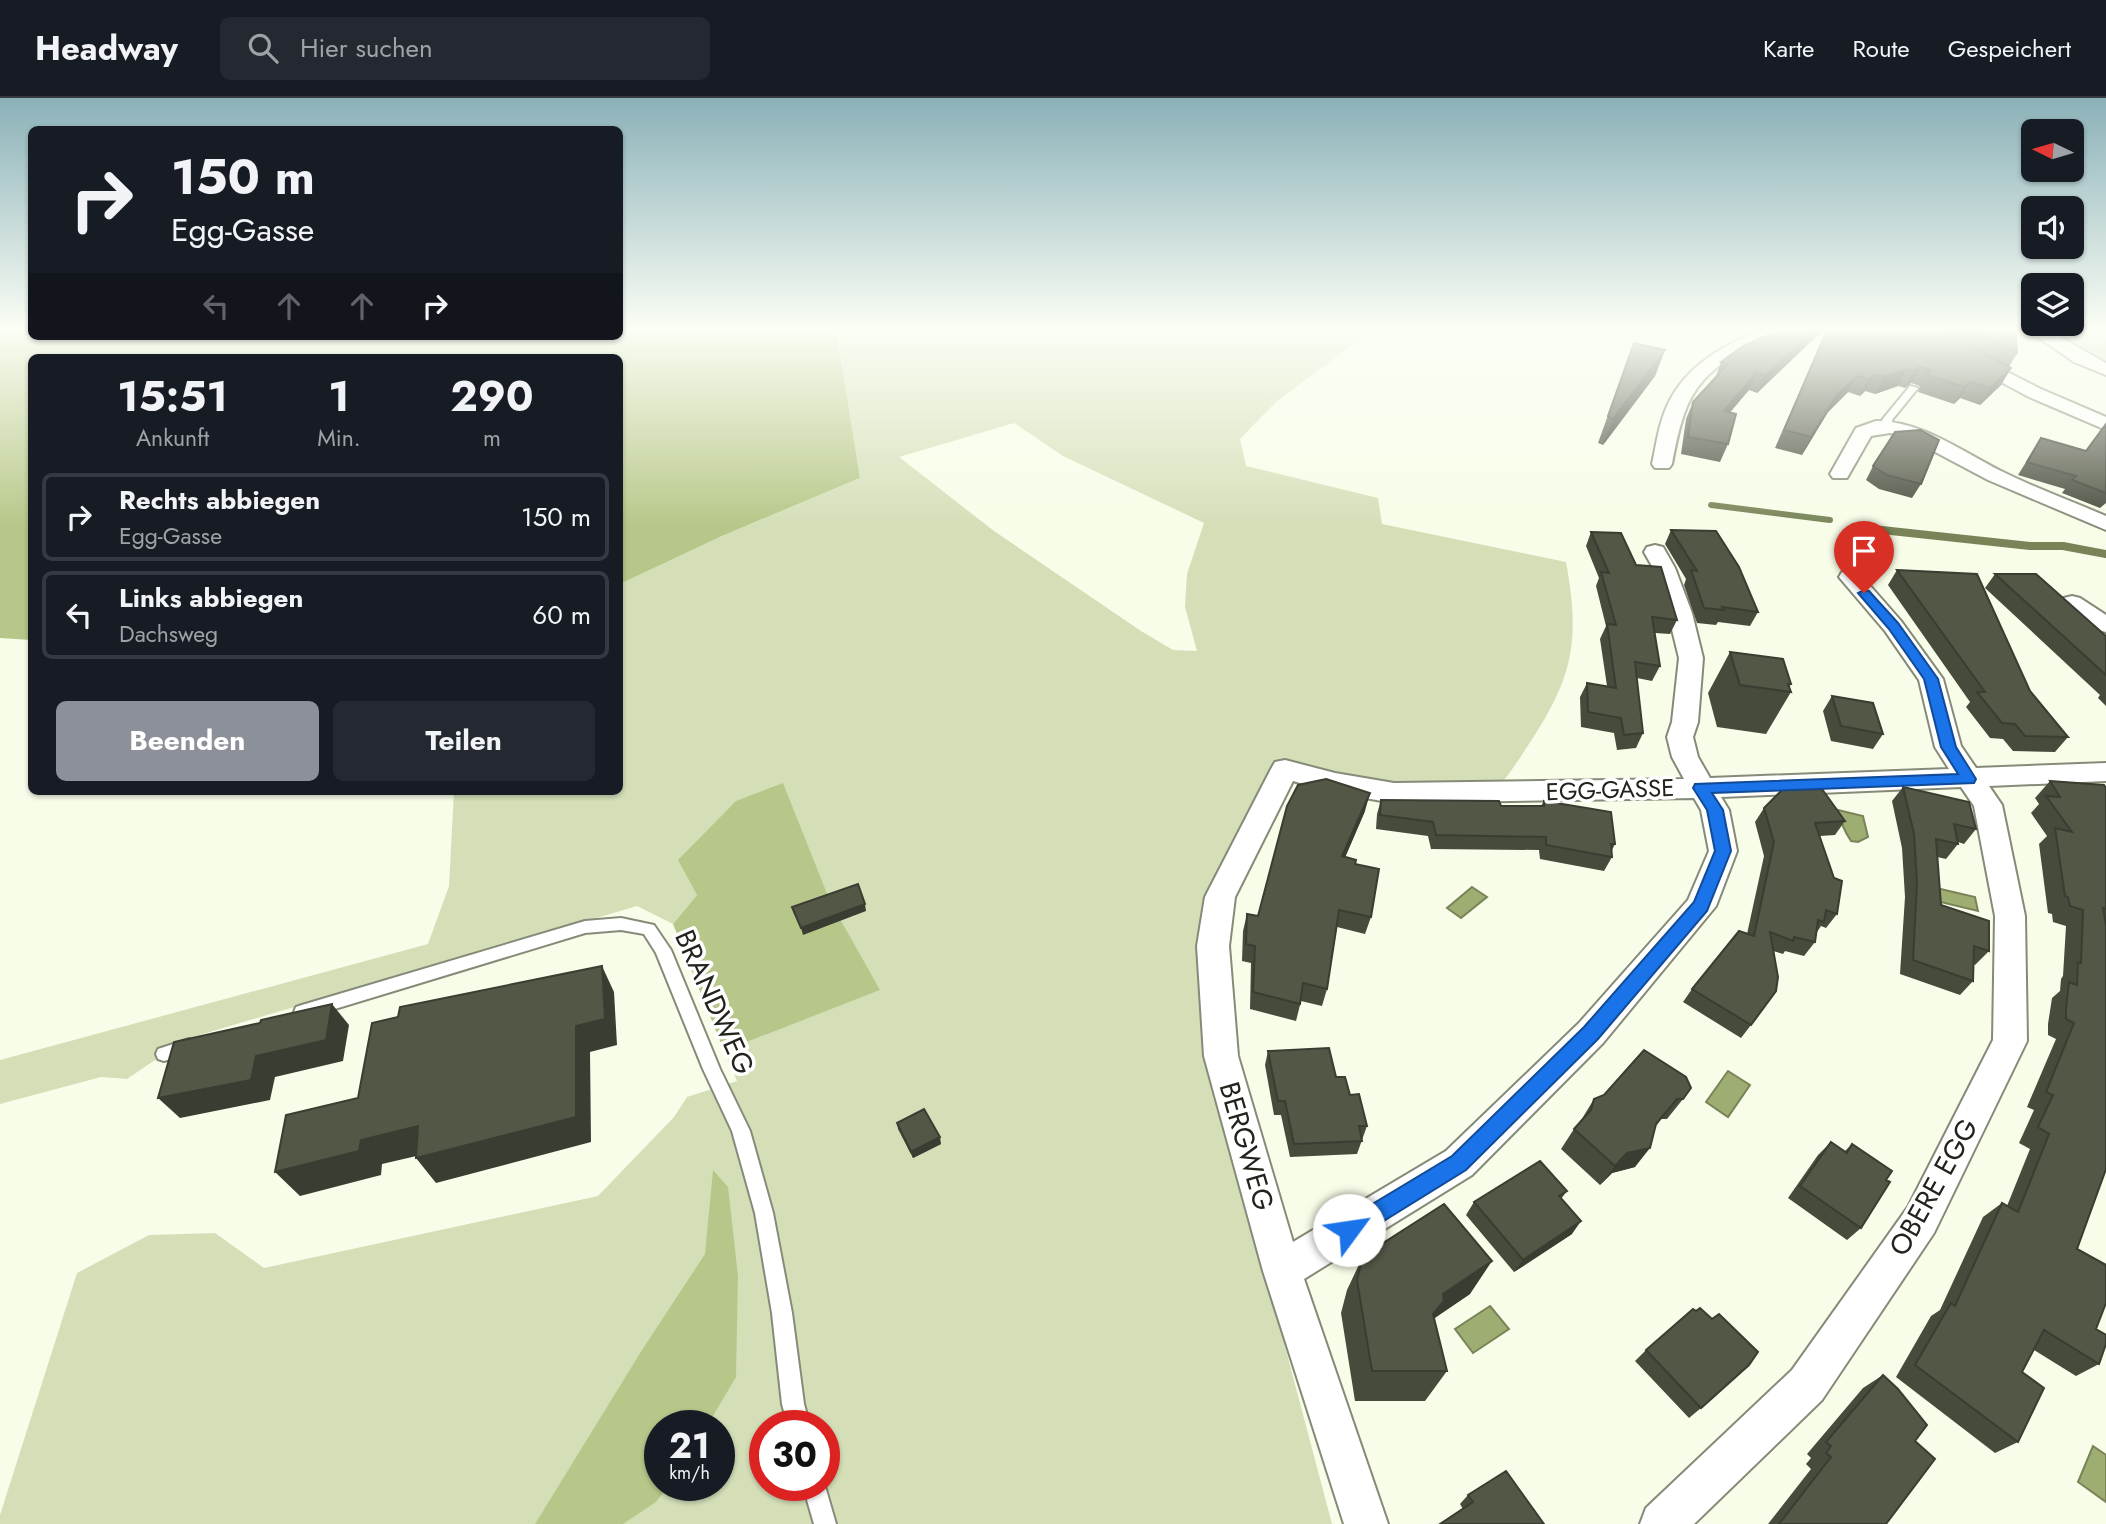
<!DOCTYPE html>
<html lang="de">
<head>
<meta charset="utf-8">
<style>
	body { margin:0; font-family:Jost,sans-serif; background:#242831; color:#f1f3f6; height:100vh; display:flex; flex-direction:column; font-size:26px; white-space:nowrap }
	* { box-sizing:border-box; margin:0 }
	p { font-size:23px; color:#9ea1a6 }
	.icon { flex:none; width:38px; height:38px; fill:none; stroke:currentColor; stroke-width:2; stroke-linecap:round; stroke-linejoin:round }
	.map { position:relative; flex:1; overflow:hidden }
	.drawer { position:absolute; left:28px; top:256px; width:595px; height:441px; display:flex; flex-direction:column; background:#171b24; border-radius:10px; box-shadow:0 2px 5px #0004 }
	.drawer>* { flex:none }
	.hud { position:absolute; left:28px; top:28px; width:595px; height:214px; border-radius:10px; box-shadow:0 2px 5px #0004; background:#171b24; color:#f1f3f6; overflow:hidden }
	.needle { width:46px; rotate:275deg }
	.tools { position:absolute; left:2021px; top:21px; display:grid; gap:14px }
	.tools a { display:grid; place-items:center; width:63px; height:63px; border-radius:10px; background:#171b24; box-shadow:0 2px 5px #0004; font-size:35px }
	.speed { position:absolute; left:644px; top:1312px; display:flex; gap:14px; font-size:35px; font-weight:700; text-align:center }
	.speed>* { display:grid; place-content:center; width:91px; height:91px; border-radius:50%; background:#171b24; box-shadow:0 2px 5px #0004; line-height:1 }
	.speed small { font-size:18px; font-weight:400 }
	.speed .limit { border:10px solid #d22; background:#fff; color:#111 }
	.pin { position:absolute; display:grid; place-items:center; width:60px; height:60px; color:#fff; margin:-72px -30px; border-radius:50% 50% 50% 0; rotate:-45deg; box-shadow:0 0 7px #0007 }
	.pin .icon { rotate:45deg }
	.me { position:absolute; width:77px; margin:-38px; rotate:59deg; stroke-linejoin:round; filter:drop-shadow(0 0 5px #0008) }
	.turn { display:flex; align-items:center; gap:24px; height:147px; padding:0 28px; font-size:32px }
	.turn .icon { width:91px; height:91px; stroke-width:2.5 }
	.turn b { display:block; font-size:49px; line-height:60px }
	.lanes { display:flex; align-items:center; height:66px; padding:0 28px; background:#0003; justify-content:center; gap:35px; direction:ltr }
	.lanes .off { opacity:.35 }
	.eta { display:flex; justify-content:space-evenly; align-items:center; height:119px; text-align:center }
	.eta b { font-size:42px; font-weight:700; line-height:49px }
	.action { display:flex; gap:14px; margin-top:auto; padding:14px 28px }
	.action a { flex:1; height:80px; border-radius:10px; background:#8c9099; color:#fff; font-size:28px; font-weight:700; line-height:80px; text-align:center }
	.action a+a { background:#242831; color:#f1f3f6 }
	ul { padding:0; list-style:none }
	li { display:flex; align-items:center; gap:21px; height:88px; margin:0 14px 10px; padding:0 14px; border:4px solid #363941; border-radius:10px }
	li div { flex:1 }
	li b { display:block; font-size:26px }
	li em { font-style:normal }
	header { display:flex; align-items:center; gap:42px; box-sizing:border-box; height:98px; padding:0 35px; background:#171b24; border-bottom:2px solid #363941 }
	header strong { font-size:33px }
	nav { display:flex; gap:38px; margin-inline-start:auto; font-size:24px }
	.search { width:490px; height:63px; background:#242831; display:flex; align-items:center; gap:18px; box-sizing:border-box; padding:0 24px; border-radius:10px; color:#9ea1a6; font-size:26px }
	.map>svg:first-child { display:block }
</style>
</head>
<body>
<header>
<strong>Headway</strong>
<div class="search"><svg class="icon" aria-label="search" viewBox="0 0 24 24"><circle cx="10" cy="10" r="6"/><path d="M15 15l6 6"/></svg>Hier suchen</div>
<nav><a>Karte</a><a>Route</a><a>Gespeichert</a></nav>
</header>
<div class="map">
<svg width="2106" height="1426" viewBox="0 0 2106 1426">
	<rect width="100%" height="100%" fill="#f7fde8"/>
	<path fill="#d4dfb8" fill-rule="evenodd" d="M836,230h539l-99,74 -36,37 6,27 132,32 4,26 184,38c14,77 8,113 -35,179 -11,16 -21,34 -35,48 -65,1 -140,-4 -202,-27l-26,19 -59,120 60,385 63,238h-1332v-9l77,-242 72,-38 66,-2 49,35 334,-72 76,-79 13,-20 50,-16 -13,-30 155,-61 -49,-89 -133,-6 -24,29 -36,-18 -451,133 -59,40 -26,-2 -101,27v-44l428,-116 21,-58 5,-95h166v-207l102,-48 138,-58zM1014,325l49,33 141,67 -17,51 -2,33 12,44 -24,-1 -32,-19 -147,-100 -95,-74zM660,1328h59v60h-59zM765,1328h59v60h-59z
		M2038,230l68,2v35z"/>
	<path fill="#b7c789" d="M0,230h31l1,8h588v-8h216l24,150 -138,58 -102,48v-227h-588l-1,283 -31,-2z
		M783,685l47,118 50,89 -156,61 -51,-127 24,-29 -19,-35 58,-59z
		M713,1072l15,17 10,89 -2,101 -29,49h-47v60h8l-12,16 -33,22h-88l107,-174 63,-96z"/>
	<path fill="#9ead71" stroke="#788458" stroke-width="2" d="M1838,712l25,6 5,21 -10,5 -7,-1c-6,-9 -11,-20 -13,-31z
		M1472,789l15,10 -26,21 -14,-10z
		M1932,789l43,10 3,14 -42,-10z
		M1728,973l22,14 -22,32 -22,-15z
		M1490,1208l19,23 -36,24 -18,-24z
		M2093,1348l13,9v47l-28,-20z"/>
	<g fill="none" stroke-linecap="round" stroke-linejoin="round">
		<path stroke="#788458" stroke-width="6" d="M1711,407l119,15"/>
		<path stroke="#788458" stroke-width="8" d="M1854,429l176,19h33l43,8"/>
		<g stroke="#858b78" stroke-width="4">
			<path id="lane" d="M1910,288l8,2 -26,32 1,9h-6l-5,-9z
				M621,820l33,7 17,25 49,119 30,62 23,82 19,100 12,91 6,22h-22l-6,-22 -10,-91 -17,-100 -23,-82 -29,-62 -47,-116 -12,-19 -23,-4 -36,3 -283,86 -6,-2 -2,-5 2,-5 6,-2 283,-84z
				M189,941l6,2 2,5 -2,5 -31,10 -6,-2 -2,-5 2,-5z
				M824,1386l1,2 11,38h-22l-11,-38z"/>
		</g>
		<g stroke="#858b78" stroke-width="4">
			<path id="street" d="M1768,230h22c-8,9 -27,12 -38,18 -60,30 -68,56 -80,118l-3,4h-14l-3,-4c4,-18 6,-36 13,-53 17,-44 60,-68 103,-83z
				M1901,230h20l120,61 65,28v13l-77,-33z
				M2025,230h19l62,35v12l-32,-13z
				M1876,323c46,0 85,30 125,50 34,17 70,30 105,45v14l-118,-50 -81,-43 -17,-4 -19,3 -24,42h-14l-3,-4 26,-46z
				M1655,447l8,2 12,21 17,45 11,45 -5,64 -5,15 5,20 12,21 239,-9 -14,-22 -16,-67 -34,-49 -46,-54 3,-5h16l43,49 42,58 18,67 15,22 130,-5v18l-117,5 13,19 23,111 2,125 -93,192 -112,167 -128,124h-54l6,-16 146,-138 116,-163 85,-167 2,-124 -21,-110 -13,-19 -240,10 8,13 8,41 -21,55 -113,137 -131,132 -168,104 84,245h-44l-81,-253 -59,-215 -7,-110 8,-49 66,-128 4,-7 10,-2 50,13 59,10 290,-4 -12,-22 -5,-20 5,-15 7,-64 -11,-45 -15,-45 -9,-16 3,-5zM1293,683l42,12 59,10 300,-5 7,12 8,41 -21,49 -109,123 -133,128 -153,91 -55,-186 -9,-110 6,-49z
				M2072,498l8,2 26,17v17l-8,-2 -34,-22 -4,-5 4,-5z"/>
		</g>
		<use href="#lane" fill="#fff" fill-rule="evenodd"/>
		<use href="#street" fill="#fff" fill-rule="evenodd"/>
	</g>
	<path fill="#474b3c" d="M1825,230l-68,65 -8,-3 -20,23 -1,31 -8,18 -39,-8 5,-35 7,-17 22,-23 6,-17z
		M1827,230h188l2,25 -8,14 2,1 -10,17 -21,20 -20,-7 -6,6 -36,-12 2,-6 -9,-3 -6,5 -7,-2 -23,8 -10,-3 -5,5 -12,-4 -20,20 -26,43 -27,-7z
		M1634,245l31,7 -10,26 -52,69 -5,-2z
		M2106,326v79l-6,5 -38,-15 3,-4 -47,-14 23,-37 45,13z
		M1873,368l48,18 -9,14 -33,-9 -13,-9z
		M1671,432l87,82 -8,14 -32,-4 -2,3 -19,-2 -13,-38 2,-6 -21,-35z
		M1591,434l45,33 41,55 -7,14 -15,-1 5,33 -8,15 -15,-3 6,55 -7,15 -19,2 -3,-17 -33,-6 -1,-30 7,-14 20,3 -7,-47 6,-13 -10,-40 3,-8 -13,-32z
		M1897,472l133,121 38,46 -13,15 -42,-1 -10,-12 -13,-1 -24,-31 4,-5 -82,-117z
		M1995,476l111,62v70l-8,-8 2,-3 -115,-107z
		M1730,554l61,32 -2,4 2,4 -25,42 -49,-7 -9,-34z
		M1832,598l51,38 -10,15 -42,-8 -8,-30z
		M2050,683l56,7v381l-29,80 19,80 3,35 -23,12 -42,-26 -12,22 -4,70 -23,11 -99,-76 35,-61 9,-6 43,-93 19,-14 5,3 23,-57 -11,-6 15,-33 -7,-3 29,-68 -8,-4v-11l4,-26 8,-7 1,-12 2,-3 3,-50 -13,-4 -1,-8 -4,-1 -9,-69 8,-8 -16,-23 8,-9 -4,-6z
		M1903,689l73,42 -12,15 -6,-2v2l-12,15 -9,-2 4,48 48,46 -14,14 -1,-1 -1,17 -13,14 -60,-21 5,-77 -3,-49 -10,-47z
		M1381,702l120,6h40l3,-5 71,43 -4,8 1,5 -8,14 -64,-12 -1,-9 -108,-1 -3,-13 -52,-7 1,-15z
		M1764,710l81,13 -10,14 -15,1 17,78 -11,14 -5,-2 -4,6 -2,10 -11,14 -19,-5 -2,3 -10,-3 -22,74 -10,13 -58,-36 9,-13 55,-55 17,-78 -9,-34z
		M1365,713l-20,46 10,7 16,53 -6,17 -28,-7 -10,62 -5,17 -21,-5 -5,20 -46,-12 1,-46 -9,-2 1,-30 4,-17 11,2z
		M1268,953l68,26 14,18 17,31 -10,28 -67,3 -9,-42h-7l-9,-50z
		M1594,1001h89l-16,20h-6l-5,7 -21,41 -23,6 -12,12 -39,-36 13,-20 6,-7z
		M897,1025l44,21 -28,14 -15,-29z
		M1831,1044l13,10 8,-8 34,36 -25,48 -14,12 -59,-42 30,-43z
		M1567,1093l-6,8 11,35 -58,38 -48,-57 8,-13z
		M1363,1158l107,38 -36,24 13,53 -22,30h-70l-14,-88 6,-23z
		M1646,1252l55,58 -12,10 -54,-57z
		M1883,1277l32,66 -29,83h-118l43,-55 -5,-5 5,-6 -4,-4 56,-66z
		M1468,1397l76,29 -81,-15 -3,-5z"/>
	<path fill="#3a3d31" d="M1816,230h9l-68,65 8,-17z
		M1665,252l-10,26 -52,69 10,-26z
		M1920,269l-9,16 -6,5 9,-17z
		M2011,270l-10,17 -21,20 11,-17z
		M1907,271l-9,17 -23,8 9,-17z
		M1756,275l-7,17 -33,39 8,-18z
		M1874,277l-9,16 -5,5 9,-17z
		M1857,278l-9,16 -20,20 -26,43 9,-18 26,-42z
		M1970,284l-10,16 -6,6 10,-17z
		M1370,695l-5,18 -27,63 4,-18z
		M865,806l1,7 -63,24 -2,-7z
		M602,868l12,26 3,53 -27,7 1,90 -155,41 -20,-25 160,-132z
		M332,906l17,21 -6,36 -68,16 -5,23 -90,18 -22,-20 98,-42z
		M418,1028l20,25 -56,13 -1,11 -81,21 -25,-24 86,-32z
		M940,1039l1,7 -28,14 -2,-6z
		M1650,1050l-15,19 -23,6 -12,12 15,-19 12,-13z
		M1581,1123l-9,13 -58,38 9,-12z
		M1492,1163l-22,33 -38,26 -8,13 19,-39z"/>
	<path fill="#535746" stroke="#3a3d31" stroke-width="2" d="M1784,230h32l-51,48 -9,-3 -32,38 12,3 -8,30 -40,-7 5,-35 35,-38 -7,-2 22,-16z
		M1828,230h107l76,40 -20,20 -21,-6 -6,5 -37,-12 3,-5 -10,-3 -6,4 -7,-2 -23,8 -10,-2 -5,4 -12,-3 -20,19 -26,42 -27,-7z
		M1967,230h48l2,25z
		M1634,245l31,7 -52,69 -5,-3z
		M2106,326v69l-34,-13 4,-4 -49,-14 14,-24 45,13z
		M1920,332l19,10 -18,44 -34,-9 -14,-9 22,-34z
		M1671,432l45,1 23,36 19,45 -36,-5 2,3 -20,-2 -13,-38 6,1z
		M1591,434l30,1 15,32 25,2 16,53 -25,-3 8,49 -25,-4 8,71 -19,2 -3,-17 -33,-6 -1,-29 29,5 -9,-64 9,1 -15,-53 8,1z
		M1897,472l80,4 53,117 38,46 -43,-1 -10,-12 -13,-1 -25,-31h8z
		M1995,476h41l70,62v39z
		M1730,554l53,7 8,25h-3l3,8 -51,-7z
		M1832,598l41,7 10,31 -42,-8z
		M1326,681l44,14 -28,63 14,4 -1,4 24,5 -8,48 -32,-7 -12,79 -24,-6 -3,21 -47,-12 2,-46 -9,-2 1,-30 11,2 29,-110 11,-21z
		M2050,683l54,4 2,3v121l-3,-1 3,17v244l-29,80 29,16v38l-10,26 10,6v9l-7,20 -55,-34 -22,42 22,16 -26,54 -103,-77 36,-62 4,3 47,-103 16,9 31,-78 -11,-7 15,-32 -7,-3 28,-69 -8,-4v-11l3,-26 8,3 1,-23 3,1 2,-53 -13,-4 -2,-9 -3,-1 -10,-68 17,4 -26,-36 14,1z
		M1903,689l66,15 7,27 -22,-5 4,20 -22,-5 5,66 48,16v30l-15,-5 -1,35 -60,-21 4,-77 -3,-49z
		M1822,691l23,32 -30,2 19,55 8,3 -5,33 -11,-4 -2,12 -6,-2 -3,22 -21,-5 -1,4 -23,-9 8,45 -2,14 -25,34 -59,-36 47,-58 15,5 20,-94 -10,-34 18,-18z
		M1381,702l118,1 2,5h43v-5l67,11 4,32h-4l1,13 -66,-12v-8l-110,-2 -3,-13 -53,-7z
		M858,786l7,20 -64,24 -9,-21z
		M602,868l3,53 -29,7v91l-160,41 2,-32 -57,14 -2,11 -84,21 11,-57 72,-17 14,-75 26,-6 2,-10z
		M332,906l-6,36 -70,16 -5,24 -93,18 16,-56 86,-19 1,-3z
		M1329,950l7,29h9l5,18 9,-1 8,32h-8l3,15 -68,3 -9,-43h-7l-10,-50z
		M1644,952l42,27 5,11 -8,11h-6l-21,25 -6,24 -23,5 -12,13 -41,-37 17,-19 3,-11 10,-4z
		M924,1011l16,28 -29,15 -14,-29z
		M1831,1044l16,11 5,-9 40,27 -6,9 4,2 -29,46 -61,-42z
		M1540,1063l27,30 -8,5 22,25 -58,39 -49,-58z
		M1444,1106l48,57 -49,33 1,7 -11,13 14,57h-75l-15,-91 6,-24z
		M1700,1210l12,11 7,-5 39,38 -9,13 -48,43 -55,-58 47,-41 3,2z
		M1883,1277l15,14 29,36 -12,16 20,18 -49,65h-107l52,-67 -5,-4 5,-7 -5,-4z
		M1506,1373l38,53h-104l33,-22 -5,-7z"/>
	<linearGradient id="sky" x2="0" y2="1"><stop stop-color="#8ab1b8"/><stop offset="0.54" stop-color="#fbfef5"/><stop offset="1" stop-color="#fbfef5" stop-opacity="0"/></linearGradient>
	<rect width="2106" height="429" fill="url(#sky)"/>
	<path fill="#1a73e8" stroke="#114b97" stroke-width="2" d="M1864,492l5,1 29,32 40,56 18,68 20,32 -2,4 -262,10 11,17 8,41 -24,60 -109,128 -132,131 -110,68 -7,3 -8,-3 -3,-8 3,-7 111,-67 132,-129 110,-125 21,-51 -8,-41 -14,-22 2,-4 263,-10 -17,-27 -17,-68 -35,-50 -31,-36z"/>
	<g text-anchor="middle" stroke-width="7" stroke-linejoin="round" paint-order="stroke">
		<g font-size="24" fill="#21231c" stroke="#fff">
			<text transform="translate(1610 692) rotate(-2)" y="8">EGG-GASSE</text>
		</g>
		<g font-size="28" fill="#21231c" stroke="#fff">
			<text transform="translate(715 904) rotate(66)" y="10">BRANDWEG</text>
			<text transform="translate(1247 1048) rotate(74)" y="10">BERGWEG</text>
			<text transform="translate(1933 1089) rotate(-61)" y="10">OBERE EGG</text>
		</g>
	</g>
</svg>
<div class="tools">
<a><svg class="needle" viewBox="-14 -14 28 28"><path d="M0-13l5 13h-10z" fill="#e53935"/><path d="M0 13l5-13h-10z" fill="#9ea1a6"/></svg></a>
<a><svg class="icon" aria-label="sound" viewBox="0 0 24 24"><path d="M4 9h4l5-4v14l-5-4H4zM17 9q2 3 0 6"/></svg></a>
<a><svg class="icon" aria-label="layers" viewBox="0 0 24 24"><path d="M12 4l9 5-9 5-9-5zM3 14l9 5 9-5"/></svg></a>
</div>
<div class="speed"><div>21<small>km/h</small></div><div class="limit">30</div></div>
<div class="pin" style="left:1864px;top:495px;background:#d93025"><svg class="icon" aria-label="arrive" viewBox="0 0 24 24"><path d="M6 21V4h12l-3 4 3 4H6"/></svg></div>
<svg class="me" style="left:1349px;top:1132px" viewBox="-20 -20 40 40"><circle r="19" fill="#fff"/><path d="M0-13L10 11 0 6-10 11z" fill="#1a73e8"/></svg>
<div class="hud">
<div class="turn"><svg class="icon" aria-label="right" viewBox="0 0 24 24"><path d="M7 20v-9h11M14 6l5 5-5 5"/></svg><div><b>150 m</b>Egg-Gasse</div></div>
<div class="lanes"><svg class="icon off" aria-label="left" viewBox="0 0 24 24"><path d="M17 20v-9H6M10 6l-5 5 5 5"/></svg><svg class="icon off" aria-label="ahead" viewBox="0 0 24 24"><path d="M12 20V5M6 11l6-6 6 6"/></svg><svg class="icon off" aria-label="ahead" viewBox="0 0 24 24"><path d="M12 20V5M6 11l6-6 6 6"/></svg><svg class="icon" aria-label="right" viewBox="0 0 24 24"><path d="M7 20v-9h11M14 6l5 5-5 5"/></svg></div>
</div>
<section class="drawer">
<div class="eta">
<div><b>15:51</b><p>Ankunft</p></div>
<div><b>1</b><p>Min.</p></div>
<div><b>290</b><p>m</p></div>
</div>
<ul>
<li><svg class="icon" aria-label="right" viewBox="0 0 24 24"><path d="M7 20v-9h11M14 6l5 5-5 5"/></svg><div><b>Rechts abbiegen</b><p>Egg-Gasse</p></div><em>150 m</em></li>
<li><svg class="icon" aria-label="left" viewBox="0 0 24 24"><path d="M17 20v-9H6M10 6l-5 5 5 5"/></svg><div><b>Links abbiegen</b><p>Dachsweg</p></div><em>60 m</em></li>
</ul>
<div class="action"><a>Beenden</a><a>Teilen</a></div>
</section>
</div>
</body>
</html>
